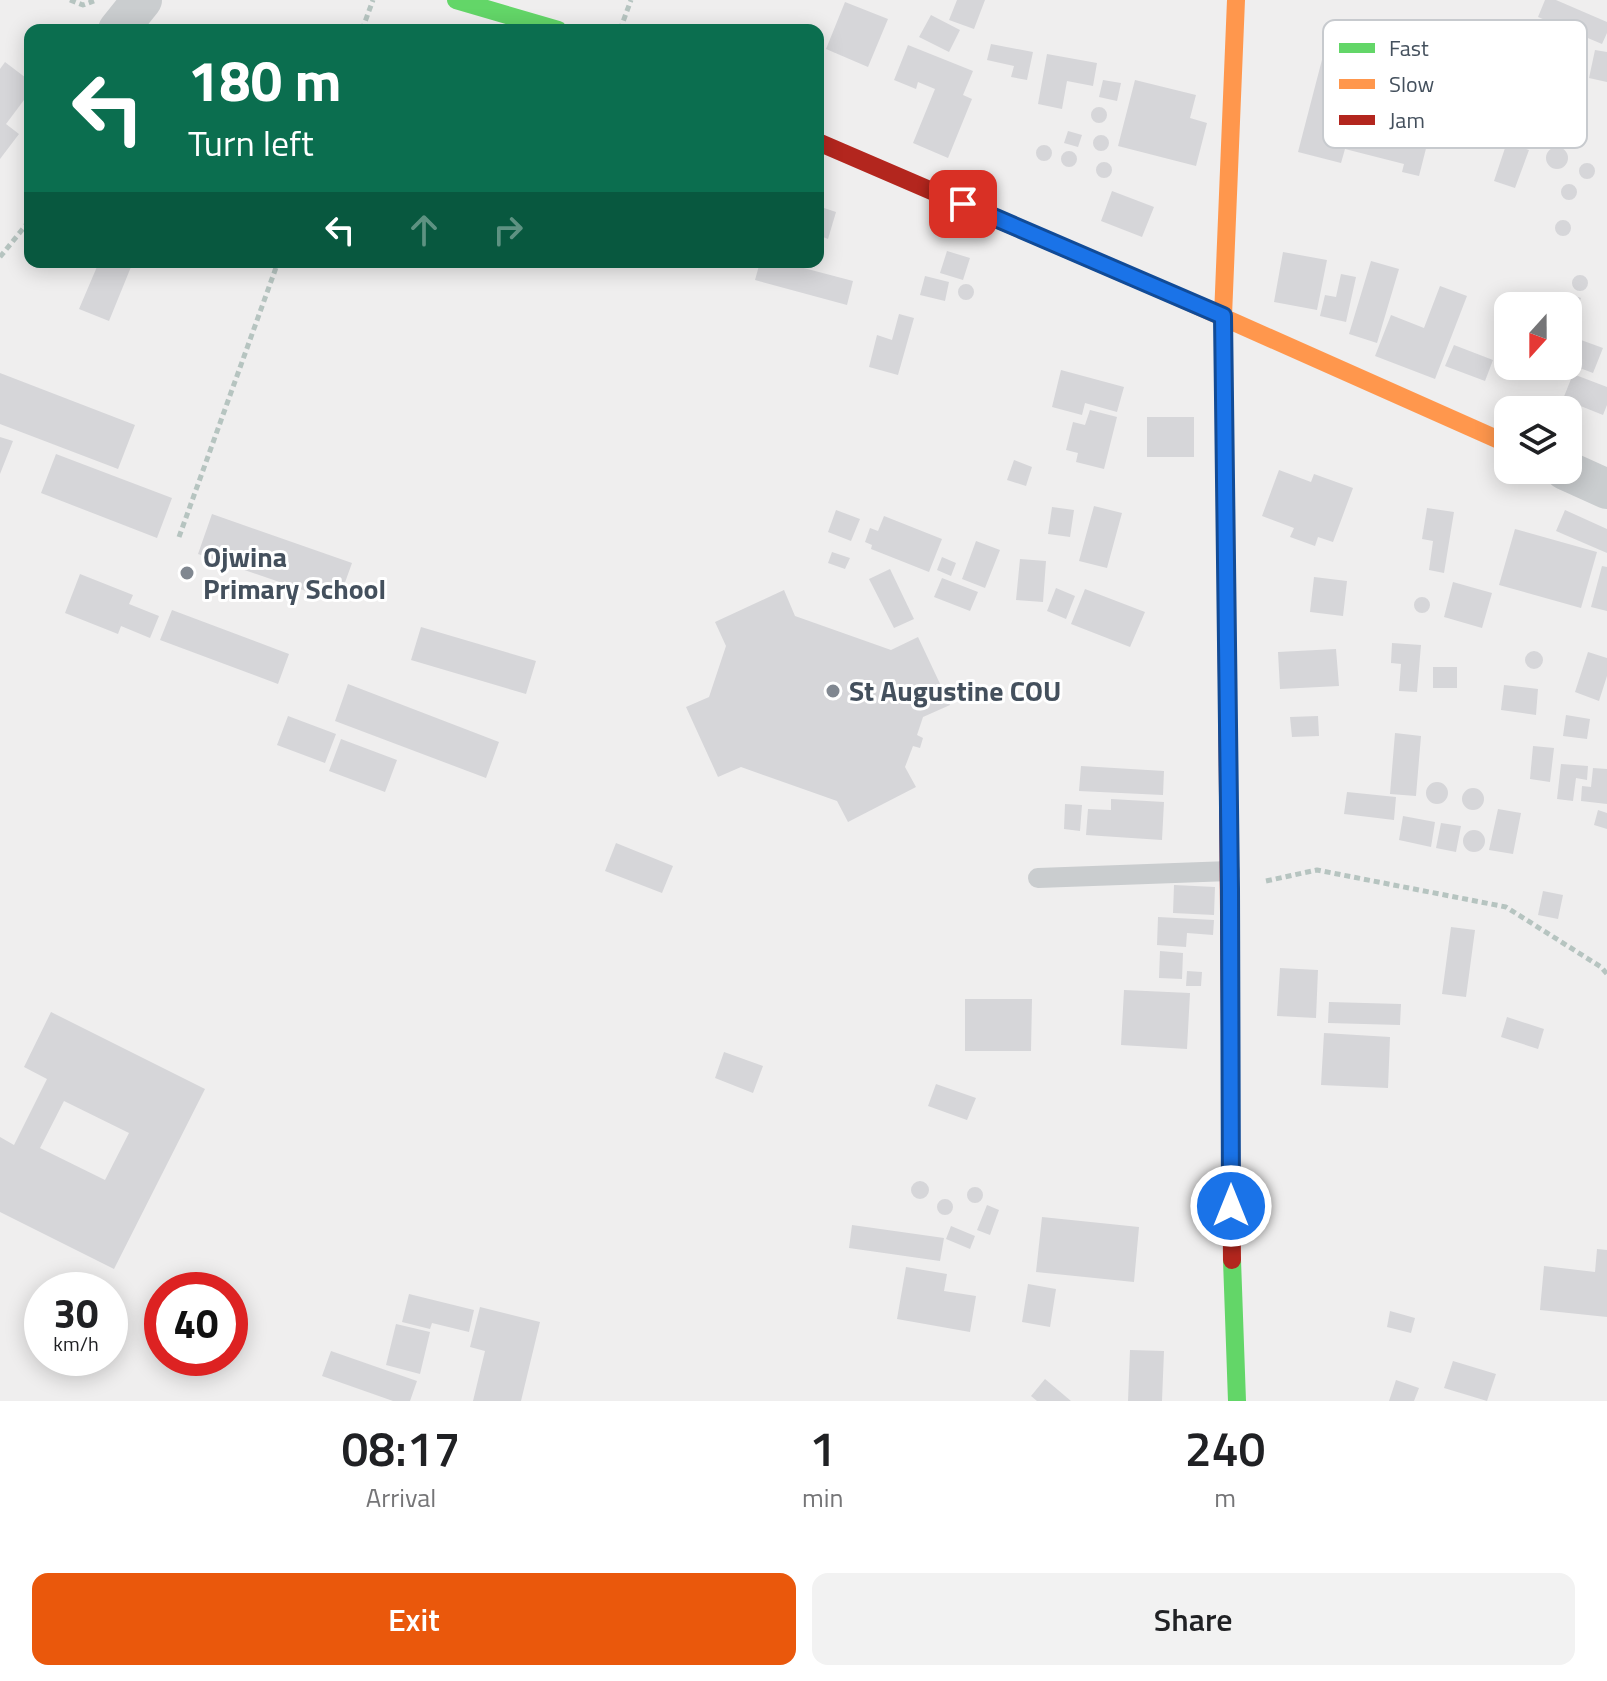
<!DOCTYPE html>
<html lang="en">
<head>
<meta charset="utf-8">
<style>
	body { margin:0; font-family:"Titillium Web",sans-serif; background:#f2f2f2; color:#202124; height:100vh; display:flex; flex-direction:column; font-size:30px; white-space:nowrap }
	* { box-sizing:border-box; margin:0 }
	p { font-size:26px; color:#757577 }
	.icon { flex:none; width:44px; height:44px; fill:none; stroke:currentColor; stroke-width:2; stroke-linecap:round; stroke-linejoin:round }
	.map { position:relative; height:1401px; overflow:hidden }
	.sheet { display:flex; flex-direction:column; background:#fff; flex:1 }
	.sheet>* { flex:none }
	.hud { position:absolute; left:24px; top:24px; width:800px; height:244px; border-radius:16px; box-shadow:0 4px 20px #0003; background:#0b6e4f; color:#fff; overflow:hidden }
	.needle { width:52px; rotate:201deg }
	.fabs { position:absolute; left:1494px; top:292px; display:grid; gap:16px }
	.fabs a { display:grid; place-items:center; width:88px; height:88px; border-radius:16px; background:#fff; box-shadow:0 4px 20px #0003; font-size:40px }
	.speed { position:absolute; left:24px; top:1272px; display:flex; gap:16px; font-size:40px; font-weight:700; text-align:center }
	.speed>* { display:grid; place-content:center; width:104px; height:104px; border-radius:50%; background:#fff; box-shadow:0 4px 20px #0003; line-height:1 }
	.speed small { font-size:20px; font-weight:400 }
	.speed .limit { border:12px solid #d22; background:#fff; color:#111 }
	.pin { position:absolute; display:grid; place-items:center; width:68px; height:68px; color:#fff; margin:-34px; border-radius:16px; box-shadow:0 4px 12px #0006 }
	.me { position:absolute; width:88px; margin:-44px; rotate:0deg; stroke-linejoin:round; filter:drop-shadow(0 0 6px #0008) }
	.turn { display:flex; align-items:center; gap:28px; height:168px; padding:0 32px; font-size:36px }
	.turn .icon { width:104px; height:104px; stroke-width:2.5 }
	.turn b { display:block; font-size:56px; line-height:68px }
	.lanes { display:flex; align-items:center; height:76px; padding:0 32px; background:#0003; justify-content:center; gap:40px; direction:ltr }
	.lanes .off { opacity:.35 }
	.eta { display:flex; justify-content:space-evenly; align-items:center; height:136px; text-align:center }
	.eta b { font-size:48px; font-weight:600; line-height:56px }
	.primary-button { display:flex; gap:16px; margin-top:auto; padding:16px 32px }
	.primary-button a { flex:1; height:92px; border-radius:16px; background:#ea580c; color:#fff; font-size:32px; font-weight:600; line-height:92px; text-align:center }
	.primary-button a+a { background:#f2f2f2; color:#202124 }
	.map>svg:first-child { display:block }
</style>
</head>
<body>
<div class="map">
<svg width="1607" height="1401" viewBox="0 0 1607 1401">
	<rect width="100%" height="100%" fill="#efeeee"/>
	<path fill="#d6d6d9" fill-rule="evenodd" d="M957,0h28l-11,29 -25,-9z
		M1545,0h11l51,22v11l-5,11 -64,-27z
		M845,2l43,17 -20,48 -42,-18z
		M931,15l29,15 -11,22 -30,-15z
		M1528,40l60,11 -4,22 -61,-11z
		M991,44l42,8 -6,28 -16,-3 3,-11 -27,-6z
		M908,45l65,26 -10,24 9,4 -24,59 -35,-15 22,-54 -17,-7 -2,7 -22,-9z
		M1595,50l12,2v30l-18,-4z
		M1324,52l45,12 -10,39 74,18 -14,55 -17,-4 2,-8 -59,-15 -4,14 -43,-11z
		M1047,54l50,9 -4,23 -26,-5 -5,28 -24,-5z
		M5,62l25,19v11l-24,32 13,10 -19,25v-90z
		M1103,80l18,3 -4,18 -18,-4z
		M1135,80l61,15 -6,23 17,5 -11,43 -78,-20z
		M1091 115a8 8 0 1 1 16 0a8 8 0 1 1-16 0Z
		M1068,131l14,4 -4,12 -14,-4z
		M1093 143a8 8 0 1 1 16 0a8 8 0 1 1-16 0Z
		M1507,142l22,8 -14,38 -21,-7z
		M1036 153a8 8 0 1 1 16 0a8 8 0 1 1-16 0Z
		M1546 158a11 11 0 1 1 22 0a11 11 0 1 1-22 0Z
		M1061 159a8 8 0 1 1 16 0a8 8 0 1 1-16 0Z
		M1096 170a8 8 0 1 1 16 0a8 8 0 1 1-16 0Z
		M1579 171a8 8 0 1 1 16 0a8 8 0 1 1-16 0Z
		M1561 192a8 8 0 1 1 16 0a8 8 0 1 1-16 0Z
		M1112,191l42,16 -12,30 -41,-16z
		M821,207l15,5 -8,27 -10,-4v-18z
		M1555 228a8 8 0 1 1 16 0a8 8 0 1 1-16 0Z
		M947,251l23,7 -7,22 -23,-7z
		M1283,252l44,8 -10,50 -43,-8z
		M1371,261l28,8 -22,74 -28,-9z
		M99,262h34l-24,59 -30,-12z
		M760,262h21l72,19 -6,24 -92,-25z
		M1341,274l15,3 -10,45 -26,-6 5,-21 11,2z
		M1572 283a8 8 0 1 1 16 0a8 8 0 1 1-16 0Z
		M925,276l24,6 -4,19 -25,-6z
		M958 292a8 8 0 1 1 16 0a8 8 0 1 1-16 0Z
		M1440,286l27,10 -32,83 -60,-23 16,-41 33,13z
		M1567,293l14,5 -7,19 8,3 -11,28 -3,-1v-41h-6z
		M899,314l15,4 -16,57 -29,-8 8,-32 15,5z
		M1581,340l22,8 -10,25 -21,-8z
		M1454,345l39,15 -8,21 -40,-15z
		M1061,370l63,17 -7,25 -32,-9 -3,12 -30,-8z
		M0,373l135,52 -17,44 -118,-45z
		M1573,374l34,13v18l-4,10 -40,-16z
		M1090,410l27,7 -13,52 -28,-7 2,-9 -12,-3 7,-28 12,3z
		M1147,417h47v40h-47z
		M0,437l13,4 -13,33z
		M56,454l116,44 -15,40 -116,-45z
		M1014,460l18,7 -6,19 -19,-6z
		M1279,470l32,12 3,-8 39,14 -20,54 -15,-5 -3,9 -25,-9 4,-9 -32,-12z
		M1094,506l28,7 -15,55 -28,-7z
		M1052,507l22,3 -4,27 -22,-3z
		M1427,508l27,4 -10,61 -15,-3 4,-29 -11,-2z
		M836,510l24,9 -9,22 -23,-9z
		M1565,510l42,19v24l-51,-22z
		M212,514l140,49 -14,39 -140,-48z
		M884,516l58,23 -13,33 -58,-23 1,-4 -7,-3 5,-14 8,3z
		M1515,529l82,23 -16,56 -82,-23z
		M976,541l24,9 -15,38 -23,-9z
		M832,552l18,6 -5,11 -17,-6z
		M942,557l14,6 -5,13 -14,-6z
		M1020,559l26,2 -3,41 -27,-2z
		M1602,566l5,1v44l-16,-4z
		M890,569l24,50 -20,9 -25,-49z
		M80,574l53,21 -4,9 30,12 -9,22 -29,-12 -3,8 -53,-21z
		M1314,577l33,4 -4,35 -33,-4z
		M942,578l36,14 -8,19 -36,-14z
		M1453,582l39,11 -10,35 -38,-11z
		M1056,588l19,8 -9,23 -19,-8z
		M1085,589l60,23 -15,35 -59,-23z
		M784,590l11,26 96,34 27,-13 32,68 -27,12 -6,18 6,3 -3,10 -7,-2 -8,21 11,20 -68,35 -11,-21 -96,-34 -23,10 -32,-70 23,-10 17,-51 -11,-24z
		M1414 605a8 8 0 1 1 16 0a8 8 0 1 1-16 0Z
		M172,610l117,44 -11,30 -118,-44z
		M421,627l115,34 -10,33 -115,-34z
		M1392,643l29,2 -4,47 -18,-1 2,-27 -10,-1z
		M1336,649l3,37 -59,3 -2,-37z
		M1525 660a9 9 0 1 1 18 0a9 9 0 1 1-18 0Z
		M1588,652l19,6v18l-8,25 -24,-9z
		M1433,667h24v21h-24z
		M348,684l151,58 -13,36 -151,-57z
		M1504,685l34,4 -2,26 -35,-5z
		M1566,715l24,4 -3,20 -24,-3z
		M288,716l48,18 -11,29 -48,-18z
		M1318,716l1,20 -27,1 -2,-20z
		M1395,733l26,3 -5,60 -26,-2z
		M341,739l56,21 -12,32 -56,-21z
		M1533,746l21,2 -4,34 -20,-3z
		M1561,764l27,2 -1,14 -11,-2 -3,23 -16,-2z
		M1081,766l83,5 -1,24 -84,-4z
		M1593,768l14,1v35l-26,-3 1,-15 9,1z
		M1426 793a11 11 0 1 1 22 0a11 11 0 1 1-22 0Z
		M1462 799a11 11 0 1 1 22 0a11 11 0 1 1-22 0Z
		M1347,792l49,5 -2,23 -50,-6z
		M1111,799l53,3 -2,38 -76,-5 2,-26 23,1z
		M1065,804l17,1 -2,26 -16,-2z
		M1498,809l23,4 -8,41 -24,-4z
		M1598,810l9,3v16l-13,-4z
		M1403,816l32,6 -4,25 -32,-7z
		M1441,823l20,3 -5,26 -20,-4z
		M1463 841a11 11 0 1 1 22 0a11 11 0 1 1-22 0Z
		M616,843l57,23 -11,27 -57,-22z
		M1174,885l41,2 -1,28 -41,-2z
		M1543,891l20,4 -5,24 -20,-4z
		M1158,917l56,3 -1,15 -26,-2 -1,14 -29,-2z
		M1451,927l24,3 -9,67 -24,-3z
		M1160,951l23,2 -1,26 -23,-1z
		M1280,968l38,2 -2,48 -39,-2z
		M1187,971l15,1 -1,14h-15z
		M1124,990l66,3 -3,56 -66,-4z
		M965,999h67l-1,52h-66z
		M1329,1002l72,2 -1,21 -72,-2z
		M51,1012l154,77 -91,180 -114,-57v-75l14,8 33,-66 -23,-12zM64,1101l65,32 -24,47 -65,-32z
		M1507,1017l37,12 -6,20 -37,-12z
		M1324,1033l66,4 -2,51 -67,-3z
		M724,1052l39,14 -10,27 -38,-15z
		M936,1084l40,14 -9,22 -39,-14z
		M911 1190a9 9 0 1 1 18 0a9 9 0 1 1-18 0Z
		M967 1195a8 8 0 1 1 16 0a8 8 0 1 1-16 0Z
		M937 1207a8 8 0 1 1 16 0a8 8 0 1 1-16 0Z
		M987,1205l12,5 -9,25 -13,-5z
		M1042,1217l97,10 -5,55 -98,-10z
		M852,1225l92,13 -4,23 -91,-13z
		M951,1226l24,10 -5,13 -24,-10z
		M1597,1249l10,1v67l-67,-7 4,-44 51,6z
		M906,1267l41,7 -3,17 32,5 -6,36 -73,-13z
		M1028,1284l28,5 -6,38 -28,-5z
		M409,1294l65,16 -5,22 -37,-9 -2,6 -28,-7z
		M480,1307l60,15 -19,79h-48l12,-50 -15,-4z
		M1390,1311l25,7 -4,15 -24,-6z
		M396,1324l34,8 -10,42 -34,-9z
		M1130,1350l34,1 -2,50h-34z
		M331,1351l86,30 -7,20h-17l-71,-25z
		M1453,1361l43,13 -9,27 -43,-13z
		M1045,1379l26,22h-34l-6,-5z
		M1396,1380l23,8 -5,13h-25z"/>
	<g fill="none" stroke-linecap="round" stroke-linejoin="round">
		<path stroke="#b6c4c0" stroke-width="5" stroke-dasharray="6 4" stroke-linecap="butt" d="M70,0l13,5 11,-4
			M362,30l11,-30
			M620,30l11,-30
			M0,257l30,-37
			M179,537l99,-275
			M1266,881l51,-11 189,37 95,60 6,7"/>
		<path stroke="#cacdcf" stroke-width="20" d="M1038,878l192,-7"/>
		<path stroke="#cacdcf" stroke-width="40" d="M118,30l24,-30
			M1565,470l42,19"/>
		<path stroke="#63d668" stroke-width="18" d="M456,0l102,30
			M1232,1260l5,141"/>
		<path stroke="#ff974d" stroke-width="18" d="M1164,291l344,153
			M1226,564l-3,-248 13,-316"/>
		<path stroke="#b3261e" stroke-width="18" d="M818,142l346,149
			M1226,564l6,696"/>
	</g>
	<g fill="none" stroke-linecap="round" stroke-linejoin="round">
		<g stroke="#114b97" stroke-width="20">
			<path id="route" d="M963,204l260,112 7,573 1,317"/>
		</g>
		<use href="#route" stroke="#1a73e8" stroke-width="14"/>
	</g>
	<g fill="#808790" stroke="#fff" stroke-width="3">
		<circle cx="187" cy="573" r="8"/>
		<circle cx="833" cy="691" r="8"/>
	</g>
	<g text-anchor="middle" stroke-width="6" stroke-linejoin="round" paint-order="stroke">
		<g font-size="28" font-weight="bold" fill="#44505d" stroke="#fff" text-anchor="start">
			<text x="203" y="567">Ojwina<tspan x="203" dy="32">Primary School</tspan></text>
			<text x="849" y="701">St Augustine COU</text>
		</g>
	</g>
	<rect x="1323" y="20" width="264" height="128" rx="12" fill="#fff" stroke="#c7cace" stroke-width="2"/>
	<rect x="1339" y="43" width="36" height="10" fill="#63d668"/>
	<rect x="1339" y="79" width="36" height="10" fill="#ff974d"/>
	<rect x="1339" y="115" width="36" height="10" fill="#b3261e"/>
	<g font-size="22" fill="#44505d">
		<text x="1389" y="56">Fast</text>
		<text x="1389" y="92">Slow</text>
		<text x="1389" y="128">Jam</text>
	</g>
</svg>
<div class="fabs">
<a><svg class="needle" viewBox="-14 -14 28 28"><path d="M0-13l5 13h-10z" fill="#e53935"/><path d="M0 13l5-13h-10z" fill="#757577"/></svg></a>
<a><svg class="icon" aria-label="layers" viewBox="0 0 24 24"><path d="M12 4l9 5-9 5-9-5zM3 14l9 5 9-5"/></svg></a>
</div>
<div class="speed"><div>30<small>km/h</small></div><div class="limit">40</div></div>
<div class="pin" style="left:963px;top:204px;background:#d93025"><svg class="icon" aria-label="arrive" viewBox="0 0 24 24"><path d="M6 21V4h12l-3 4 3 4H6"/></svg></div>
<svg class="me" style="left:1231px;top:1206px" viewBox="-20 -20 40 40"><circle r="17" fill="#1a73e8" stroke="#fff" stroke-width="3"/><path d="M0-11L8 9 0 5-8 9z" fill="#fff"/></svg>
<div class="hud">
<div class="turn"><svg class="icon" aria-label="left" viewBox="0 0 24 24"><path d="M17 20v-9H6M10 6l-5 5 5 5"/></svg><div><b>180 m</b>Turn left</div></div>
<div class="lanes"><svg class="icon" aria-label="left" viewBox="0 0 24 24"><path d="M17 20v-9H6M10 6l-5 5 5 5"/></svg><svg class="icon off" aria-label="ahead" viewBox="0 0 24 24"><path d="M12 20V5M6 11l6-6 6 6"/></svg><svg class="icon off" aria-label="right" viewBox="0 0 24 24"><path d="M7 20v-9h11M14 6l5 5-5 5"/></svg></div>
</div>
</div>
<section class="sheet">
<div class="eta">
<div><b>08:17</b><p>Arrival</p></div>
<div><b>1</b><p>min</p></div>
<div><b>240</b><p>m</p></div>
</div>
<div class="primary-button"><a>Exit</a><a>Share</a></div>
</section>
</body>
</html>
